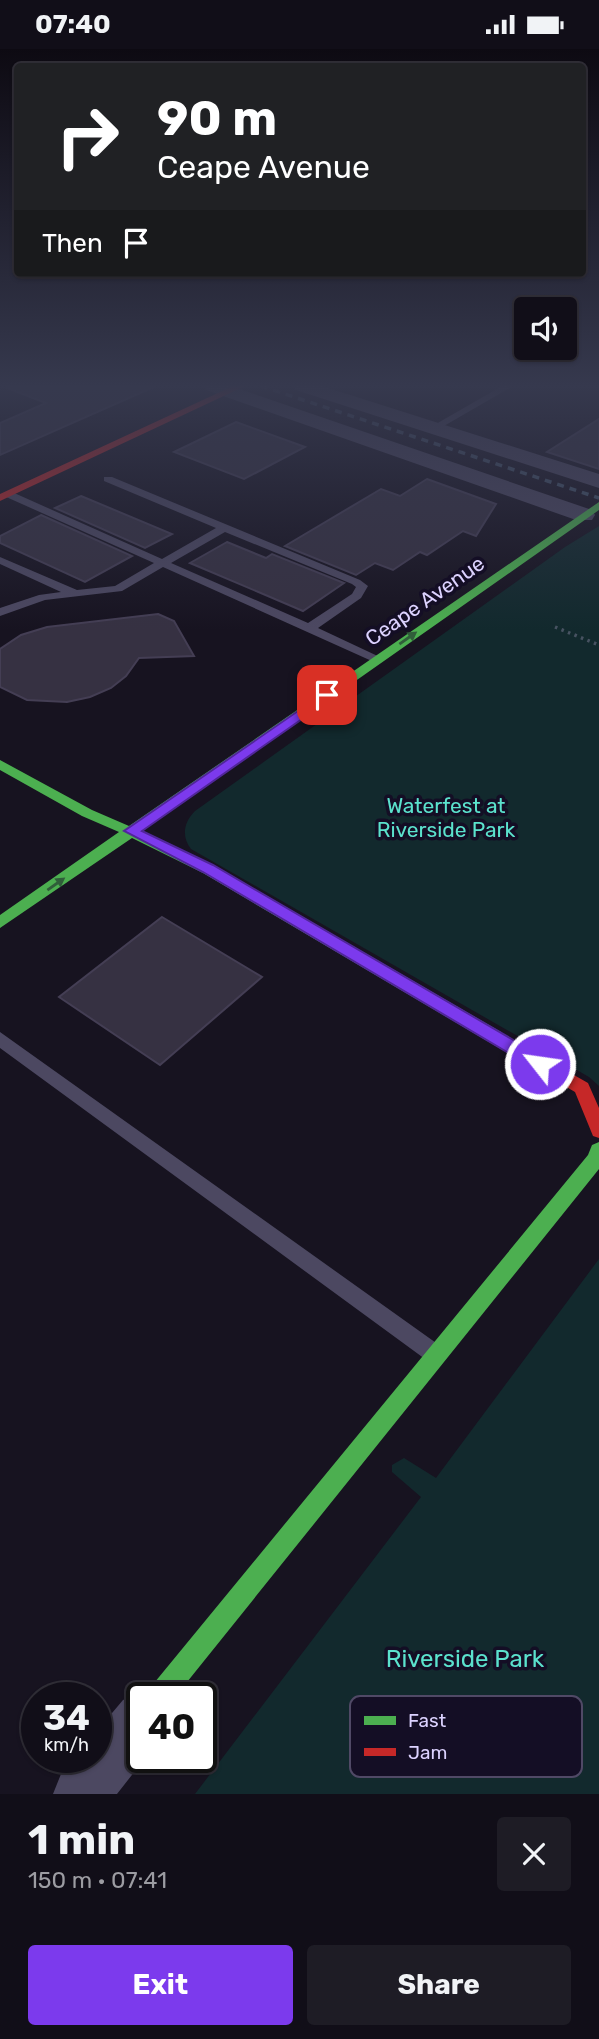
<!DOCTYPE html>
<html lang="en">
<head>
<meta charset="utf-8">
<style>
	body { margin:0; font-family:Rubik,sans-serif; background:#1e1c25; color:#f1f3f6; height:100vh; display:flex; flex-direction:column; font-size:26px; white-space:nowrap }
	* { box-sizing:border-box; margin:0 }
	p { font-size:23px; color:#9c9ca2 }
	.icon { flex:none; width:38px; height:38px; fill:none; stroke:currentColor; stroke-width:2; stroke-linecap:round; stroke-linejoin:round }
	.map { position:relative; height:1745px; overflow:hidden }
	.drawer { display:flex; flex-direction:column; background:#110e18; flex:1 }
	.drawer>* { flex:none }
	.banner { position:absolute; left:14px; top:14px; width:572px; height:214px; border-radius:7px; box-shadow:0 2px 5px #0004,0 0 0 2px #302e37; background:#202124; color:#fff; overflow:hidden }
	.controls { position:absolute; left:514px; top:248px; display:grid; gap:14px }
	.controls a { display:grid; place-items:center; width:63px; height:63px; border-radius:7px; background:#110e18; box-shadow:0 2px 5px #0004,0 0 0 2px #302e37; font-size:35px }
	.speed { position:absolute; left:21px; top:1633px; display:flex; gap:14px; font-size:35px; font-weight:700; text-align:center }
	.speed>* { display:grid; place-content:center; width:91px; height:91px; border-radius:50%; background:#110e18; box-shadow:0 2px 5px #0004,0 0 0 2px #302e37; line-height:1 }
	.speed small { font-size:18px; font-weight:400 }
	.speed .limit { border:4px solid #111; border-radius:10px; background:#fff; color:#111 }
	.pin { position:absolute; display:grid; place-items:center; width:60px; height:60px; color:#fff; margin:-30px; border-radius:14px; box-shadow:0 4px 10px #0006 }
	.me { position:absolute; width:77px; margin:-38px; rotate:300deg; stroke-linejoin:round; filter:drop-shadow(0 0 5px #0008) }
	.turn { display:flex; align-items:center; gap:24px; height:147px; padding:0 28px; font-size:32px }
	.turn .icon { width:91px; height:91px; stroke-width:2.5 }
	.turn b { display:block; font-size:49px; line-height:60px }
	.then { display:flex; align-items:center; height:66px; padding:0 28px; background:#0003; gap:14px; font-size:26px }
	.round { display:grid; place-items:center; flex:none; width:74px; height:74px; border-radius:7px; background:#1e1c25 }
	.headline { display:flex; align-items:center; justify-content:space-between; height:119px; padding:0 28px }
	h1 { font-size:42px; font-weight:700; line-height:52px }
	.action { display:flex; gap:14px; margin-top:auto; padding:14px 28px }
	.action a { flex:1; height:80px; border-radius:7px; background:#7c3aed; color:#fff; font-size:28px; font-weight:700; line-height:80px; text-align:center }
	.action a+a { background:#1e1c25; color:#f1f3f6 }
	.status { display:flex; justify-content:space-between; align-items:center; height:49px; padding:0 35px; background:#110e18; direction:ltr }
	.status svg { height:19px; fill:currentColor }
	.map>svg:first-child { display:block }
</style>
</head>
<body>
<div class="status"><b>07:40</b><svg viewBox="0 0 49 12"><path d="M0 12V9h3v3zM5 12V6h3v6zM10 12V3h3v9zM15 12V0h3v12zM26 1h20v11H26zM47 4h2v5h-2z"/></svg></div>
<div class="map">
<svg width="599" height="1745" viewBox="0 0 599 1745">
	<rect width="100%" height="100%" fill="#171320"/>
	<path fill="#12292d" d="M599,477v560l-10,-9 -398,-228c-10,-13 -7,-27 4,-38l370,-264z
		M599,1210v535h-404l226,-297 -29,-25v-7l12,-7 32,20z"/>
	<path fill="#363142" stroke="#443e54" stroke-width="2" d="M8,337h148l-156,69v-32l46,-20 -39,-15z
		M599,370v50l-52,-17z
		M236,373l69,25 -61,32 -70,-27z
		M427,430l69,25 -20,32 -13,-5 -36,24 -7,-3 -27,18 -18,-7 -19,12 -71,-29 96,-57 19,7z
		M81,447l91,38 -27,14 -90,-40z
		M41,466l91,41 -47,26 -85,-39v-7z
		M227,493l39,16 6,-4 72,29 -41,28 -113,-48z
		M158,565l16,7 20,35 -55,2 -13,18 -15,12 -21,9 -23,5 -40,-2 -27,-13v-38l21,-14 26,-8z
		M162,868l100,60 -102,88 -101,-68z"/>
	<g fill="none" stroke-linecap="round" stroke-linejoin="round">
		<path stroke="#475261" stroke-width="3.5" stroke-dasharray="2.5 4.5" stroke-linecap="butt" d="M555,578l44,18"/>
		<path fill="#4c4861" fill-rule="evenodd" d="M502,337h11l-76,44 -8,-2z
			M104,428h8l248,103 8,6 -7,12 -43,30 66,31 -6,4 -4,-1 -211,-95 -41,24 -77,9 -45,16v-8l39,-13 22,-3 -61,-28v-7l77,33 38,-4 39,-23 -150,-67v-4h8l150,67 54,-31 -112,-47zM225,483l127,52 4,3 -4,7 -44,29 -137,-60z
			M0,983l439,313 4,7 -4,7 -7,3 -7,-3 -425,-311z"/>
		<path fill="#4c4861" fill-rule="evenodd" d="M204,337h27l361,124 3,5 -3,5h-16l-370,-130z
			M293,337h29l277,88v14l-303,-98z
			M142,1643l14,5h-14v60h4l-29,37h-64l8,-20 14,-17h21v-25l27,-32z"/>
		<path fill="#4caf50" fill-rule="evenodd" d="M599,453v8l-457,321 71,34 288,167 3,5 -3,5h-12l-286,-169 -71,-35 -132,90v-13l119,-83 -37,-16 -82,-46v-10l92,50 37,16z
			M599,1093v27l-424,528h-28l3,-9 438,-533 4,-10z"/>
		<path fill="#c62828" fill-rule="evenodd" d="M233,337h12l-245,115v-7z
			M495,981l93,53 11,25v30l-6,-2 -18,-44 -86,-50 -3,-5 3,-5z"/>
		<path stroke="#45566b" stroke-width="3.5" stroke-dasharray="7 6" stroke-linecap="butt" d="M261,337l338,112"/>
	</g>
	<defs><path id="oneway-solid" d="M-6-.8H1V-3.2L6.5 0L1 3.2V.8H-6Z" transform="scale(1.75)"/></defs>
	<g fill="#305e3a">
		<use href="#oneway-solid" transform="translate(408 589) rotate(-35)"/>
		<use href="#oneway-solid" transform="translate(56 835) rotate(-35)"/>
	</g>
	<linearGradient id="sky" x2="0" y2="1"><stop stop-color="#0d0a12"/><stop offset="0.58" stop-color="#36394e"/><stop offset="1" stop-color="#36394e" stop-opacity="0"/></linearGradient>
	<rect width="599" height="581" fill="url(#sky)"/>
	<path fill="#7c3aed" stroke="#51269a" stroke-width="2" d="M327,642l6,4 -1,3 -190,133 71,34 333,194 3,5 -3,4h-12l-331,-196 -79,-41z"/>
	<g text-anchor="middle" stroke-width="7" stroke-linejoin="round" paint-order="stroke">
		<g font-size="21" fill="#dcd2ff" stroke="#140e25">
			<text transform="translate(425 552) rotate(-35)" y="7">Ceape Avenue</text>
		</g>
		<g font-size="21" fill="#5be2cd" stroke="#140e25">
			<text x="446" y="764">Waterfest at<tspan x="446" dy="24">Riverside Park</tspan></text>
		</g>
		<g font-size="24" fill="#5be2cd" stroke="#140e25">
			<text x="465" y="1618">Riverside Park</text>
		</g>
	</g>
	<rect x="350" y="1647" width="232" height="81" rx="10" fill="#140e25" stroke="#504966" stroke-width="2"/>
	<rect x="364" y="1667" width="32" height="9" fill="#4caf50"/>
	<rect x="364" y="1699" width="32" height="8" fill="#c62828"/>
	<g font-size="19" fill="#dcd2ff">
		<text x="408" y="1678">Fast</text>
		<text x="408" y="1710">Jam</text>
	</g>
</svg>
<div class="controls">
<a><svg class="icon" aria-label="sound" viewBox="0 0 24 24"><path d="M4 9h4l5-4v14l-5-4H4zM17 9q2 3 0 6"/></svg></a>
</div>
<div class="speed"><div>34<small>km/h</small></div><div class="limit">40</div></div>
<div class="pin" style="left:327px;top:646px;background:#d93025"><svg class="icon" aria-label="arrive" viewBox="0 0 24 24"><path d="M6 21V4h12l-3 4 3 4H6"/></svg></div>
<svg class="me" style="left:540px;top:1015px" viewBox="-20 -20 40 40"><circle r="17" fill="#7c3aed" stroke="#fff" stroke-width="3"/><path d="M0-11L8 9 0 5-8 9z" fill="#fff"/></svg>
<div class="banner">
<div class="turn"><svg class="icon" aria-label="right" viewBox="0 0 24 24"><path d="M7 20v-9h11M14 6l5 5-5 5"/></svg><div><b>90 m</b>Ceape Avenue</div></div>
<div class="then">Then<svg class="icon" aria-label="arrive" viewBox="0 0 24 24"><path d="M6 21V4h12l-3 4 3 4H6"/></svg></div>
</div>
</div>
<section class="drawer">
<div class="headline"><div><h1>1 min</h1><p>150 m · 07:41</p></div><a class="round"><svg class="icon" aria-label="close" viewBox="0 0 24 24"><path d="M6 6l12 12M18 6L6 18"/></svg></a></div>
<div class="action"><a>Exit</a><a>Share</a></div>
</section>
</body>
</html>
